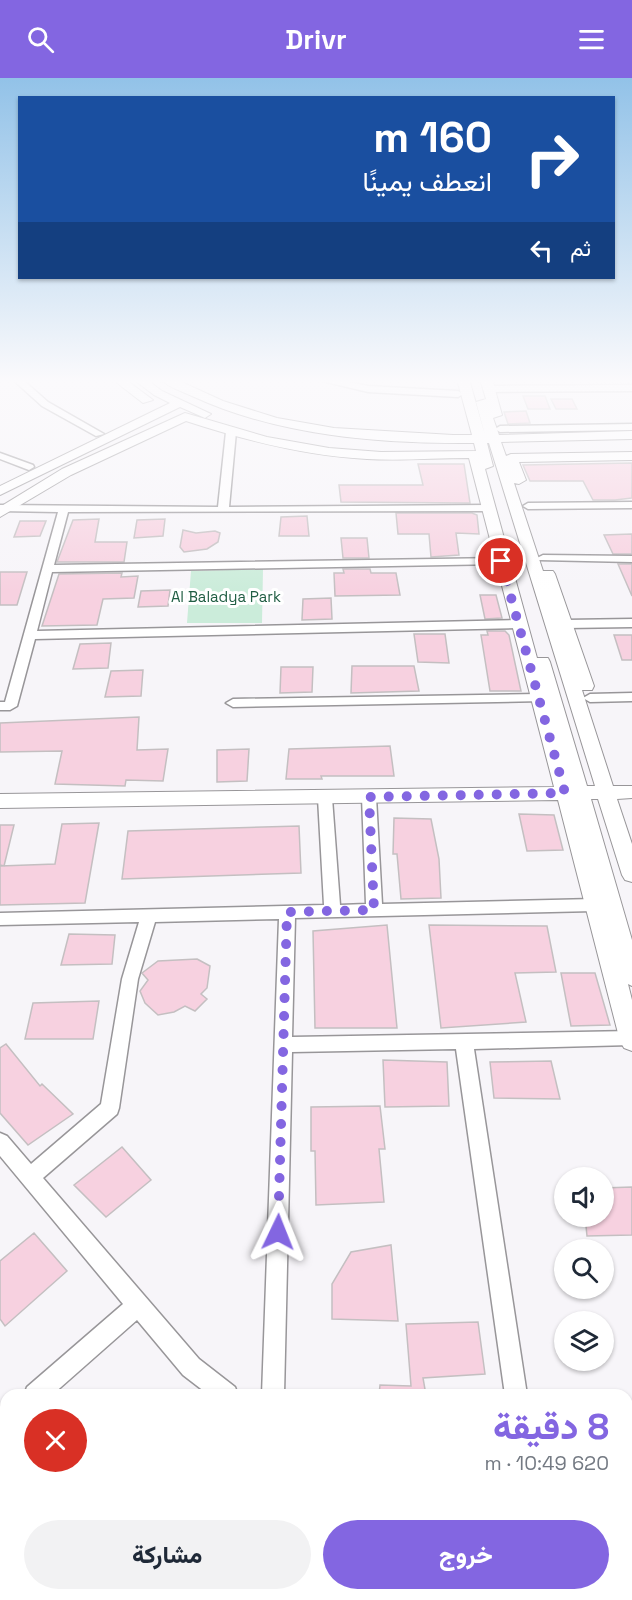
<!DOCTYPE html>
<html lang="ar">
<head>
<meta charset="utf-8">
<style>
	body { margin:0; font-family:"Space Grotesk",Vazirmatn,sans-serif; background:#f2f2f3; color:#1f2937; direction:rtl; height:100vh; display:flex; flex-direction:column; font-size:22px; white-space:nowrap }
	* { box-sizing:border-box; margin:0 }
	p { font-size:20px; color:#747a83 }
	.icon { flex:none; width:33px; height:33px; fill:none; stroke:currentColor; stroke-width:2; stroke-linecap:round; stroke-linejoin:round }
	.map { position:relative; flex:1; overflow:hidden; direction:ltr }
	.sheet { position:absolute; left:0px; top:1311px; width:633px; height:212px; display:flex; flex-direction:column; background:#fff; border-radius:18px 18px 0 0; box-shadow:0 2px 4px #0004; direction:rtl }
	.sheet>* { flex:none }
	.hud { position:absolute; left:18px; top:18px; width:597px; height:183px; border-radius:0px; box-shadow:0 2px 4px #0004; direction:rtl; background:#1a4fa0; color:#fff; overflow:hidden }
	.controls { position:absolute; left:554px; top:1089px; display:grid; gap:12px }
	.controls a { display:grid; place-items:center; width:60px; height:60px; border-radius:50%; background:#fff; box-shadow:0 2px 4px #0004; font-size:30px }
	.pin { position:absolute; display:grid; place-items:center; width:51px; height:51px; color:#fff; margin:-26px; border:3px solid #fff; border-radius:50%; box-shadow:0 2px 6px #0007 }
	.me { position:absolute; width:66px; margin:-33px; rotate:2deg; stroke-linejoin:round; filter:drop-shadow(0 0 4px #0008) }
	.turn { display:flex; align-items:center; gap:21px; height:126px; padding:0 24px; font-size:27px }
	.turn .icon { width:78px; height:78px; stroke-width:2.5 }
	.turn b { display:block; font-size:42px; line-height:51px }
	.then { display:flex; align-items:center; height:57px; padding:0 24px; background:#0003; gap:12px; font-size:22px }
	.round { display:grid; place-items:center; flex:none; width:63px; height:63px; border-radius:32px; background:#f2f2f3 }
	.headline { display:flex; align-items:center; justify-content:space-between; height:102px; padding:0 24px }
	h1 { font-size:36px; font-weight:800; line-height:45px; color:#8366e1 }
	.primary-button { display:flex; gap:12px; margin-top:auto; padding:12px 24px }
	.primary-button a { flex:1; height:69px; border-radius:36px; background:#8366e1; color:#fff; font-size:24px; font-weight:800; line-height:69px; text-align:center }
	.primary-button a+a { background:#f2f2f3; color:#1f2937 }
	header { display:flex; justify-content:space-between; align-items:center; height:78px; padding:0 24px; background:#8366e1; color:#fff; font-size:27px; font-weight:800 }
	.map>svg:first-child { display:block }
</style>
</head>
<body>
<header><svg class="icon" aria-label="menu" viewBox="0 0 24 24"><path d="M4 6h16M4 12h16M4 18h16"/></svg>Drivr<svg class="icon" aria-label="search" viewBox="0 0 24 24"><circle cx="10" cy="10" r="6"/><path d="M15 15l6 6"/></svg></header>
<div class="map">
<svg width="632" height="1522" viewBox="0 0 632 1522">
	<rect width="100%" height="100%" fill="#f7f5f9"/>
	<path fill="#cbecda" d="M263,491l-1,54h-75l4,-52z"/>
	<path fill="#f7d1e0" stroke="#c4bfc1" stroke-width="1.5" d="M523,318h22l5,13h-22z
		M551,321h21l5,10h-21z
		M526,333l4,12 -22,1 -4,-12z
		M632,385v35l-17,2h-22l-10,-19h-53l-7,-16z
		M418,386h46l6,39 -129,-1 -2,-17h84z
		M396,435h76l5,2 2,19 -23,-1 3,22 -28,2 -2,-23h-31z
		M307,438l2,20h-30l2,-19z
		M99,441l-4,23h32l-3,20h-67l16,-42z
		M165,441l-2,17 -29,2 3,-18z
		M20,443h26l-6,15 -26,1z
		M183,452l13,3 19,-2 5,2 -2,9 -11,7 -23,3 -4,-5z
		M632,456v20h-19l-9,-19z
		M341,460h26l2,20h-26z
		M618,486h14v32z
		M343,491h27l1,4h25l4,22 -65,1 -1,-23h10z
		M0,494h27l-10,33h-17z
		M122,495l-1,4 17,-1 -4,22 -31,1 -6,26 -55,1 17,-52z
		M170,512l-2,16 -30,1 3,-16z
		M480,517h16l6,23 -17,1z
		M331,520l1,21 -30,1 1,-21z
		M487,553h18l4,4 12,56h-31l-9,-56h7z
		M414,556h31l4,29 -31,-1z
		M614,557h18v25h-10z
		M111,565l-3,25 -35,1 7,-25z
		M352,588h62l5,25 -68,2z
		M281,589h32l-1,25 -32,1z
		M143,592l-2,26 -36,1 6,-26z
		M139,639l-2,33 31,-1 -5,32 -37,-1 -1,6 -70,-2 7,-33 -62,1v-29z
		M390,668l4,30h-73l1,3h-36l3,-30z
		M249,671l-2,32 -30,1v-32z
		M519,736l35,1 9,35 -36,1z
		M394,740l37,1 8,40 2,39 -40,1 -4,-45h-4z
		M99,745l-14,80 -85,2v-39l55,-2 7,-40z
		M0,747h14l-10,41 -4,-1z
		M299,748l2,47 -179,6 6,-48z
		M387,847l10,103h-82l-2,-97z
		M429,847l118,1 9,46 -41,1 11,49 -85,6z
		M69,856l46,1 -3,29 -51,1z
		M197,881l13,7 -3,22 -6,6 6,5 -12,12 -10,-5 -11,6 -16,3 -13,-12 -5,-12 8,-11 -6,-7 16,-12z
		M561,895h34l15,52 -39,1z
		M99,923l-6,38h-68l8,-36z
		M6,966l34,42 2,-2 31,30 -45,31 -28,-32v-65z
		M383,982l64,2 2,44 -64,1z
		M551,983l9,38 -66,-1 -4,-36z
		M380,1028l5,43h-6l5,53 -68,3 -1,-54h-4v-44z
		M122,1069l29,33 -45,37 -32,-32z
		M632,1109v48l-45,1 -2,-20h18v-28z
		M34,1155l33,38 -62,55 -5,-7v-58z
		M391,1167l7,76 -66,-2v-35l19,-32z
		M478,1244l7,52 -62,4 3,17h-47l1,-10 31,1 -5,-62z"/>
	<g fill="none" stroke-linecap="round" stroke-linejoin="round">
		<g stroke="#989699" stroke-width="3">
			<path id="minor" d="M12,301h10l26,23 56,32 -8,2 -54,-30z
				M314,301h19l35,7 90,5 5,3 -5,3 -90,-5z
				M632,307v6l-143,1 -4,-3 4,-3z
				M632,346v6l-132,2 -5,-3 5,-3z
				M231,351l5,3 -7,75 259,-2 5,3 -5,3 -420,1 -14,53 447,-7 6,3 -6,3 -449,8 -15,59 481,-11 6,4 -6,4 -483,11 -18,67 -7,4h-10v-8h5l53,-190 -58,-1v-6l218,2 8,-75z
				M0,375l33,12 1,2 -5,3 -29,-11z
				M632,424v6l-104,1 -5,-3 5,-3z
				M543,477l89,1v6l-93,-2 -2,-2z
				M632,541v8l-66,1 -6,-4 6,-4z
				M632,615v8l-42,1 -7,-4 7,-4z
				M538,616l5,1 2,3 -2,3 -310,6 -7,-4 7,-4z
				M369,714l7,5 6,107 212,-5 6,2 2,4 -2,4 -6,2 -299,7 -3,119 340,-6 -1,14 -157,4 53,346h-22l-49,-346 -164,3 -8,343h-22l17,-476 -124,3 -17,57 -19,129 -2,6 -74,64 156,181 36,28 3,8h-29l-26,-20 -46,-55 -85,75h-28l3,-8 96,-83 -123,-148v-23l7,3 24,28 70,-60 21,-125 17,-57 -139,3v-12l324,-8 -6,-107 7,-5 7,5 8,107 26,-1 -4,-107z
				M6,1331v25l-6,2v-25z
				M627,1466l5,1v24l-5,-1z"/>
		</g>
		<g stroke="#989699" stroke-width="2">
			<path id="major" d="M112,301h13l28,21 -10,3z
				M133,301h13l16,12 49,23 -6,4 -25,-11 -180,88v-9l170,-83 -16,-8z
				M160,301h15l48,22 54,17 57,10 119,7h19l-15,-56h12l16,56 -9,-33 10,-3 -6,-20h12l10,36 -9,3 6,17 133,-4v8l-131,3 5,14 5,-2 121,-2v8l-113,2 7,18 -7,4 -5,-1 29,88h10l2,3 39,112 -2,4h-10l31,96h19v12l-15,1 15,45v38l-7,-2 -3,-5 -24,-76h-7l41,141v46l-4,-2 4,16v51l-8,-3 -4,-7 -62,-241 -558,8v-14l554,-7 -85,-329c-34,0 -68,3 -102,1 -62,-3 -123,-19 -181,-38l-115,54 -71,42v-10l62,-38 123,-56 82,24 62,11 52,4 95,-1 -2,-8c-95,1 -195,-7 -282,-47 -11,-5 -24,-9 -32,-17zM487,365h2l106,343h-8l-37,-124 -2,-4h-11l-52,-189 8,-3z
				M0,1427l6,3v37l-6,-3z
				M0,1483l6,2v31h12l-9,6 -9,-1z
				M41,1516h36l2,6h-36z"/>
		</g>
		<use href="#minor" fill="#fff" fill-rule="evenodd"/>
		<use href="#major" fill="#fff" fill-rule="evenodd"/>
	</g>
	<linearGradient id="sky" x2="0" y2="1"><stop stop-color="#92c2e8"/><stop offset="0.59" stop-color="#fbfafc"/><stop offset="1" stop-color="#fbfafc" stop-opacity="0"/></linearGradient>
	<rect width="632" height="514" fill="url(#sky)"/>
	<g fill="none" stroke-linecap="round" stroke-linejoin="round">
		<path stroke="#8366e1" stroke-width="10" stroke-dasharray="0 18" d="M278,1154l9,-320 87,-2 -5,-113 196,-4 -64,-232"/>
	</g>
	<g text-anchor="middle" stroke-width="6" stroke-linejoin="round" paint-order="stroke">
		<g font-size="15" fill="#215e44" stroke="#fff">
			<text x="226" y="524">Al Baladya Park</text>
		</g>
	</g>
</svg>
<div class="controls">
<a><svg class="icon" aria-label="sound" viewBox="0 0 24 24"><path d="M4 9h4l5-4v14l-5-4H4zM17 9q2 3 0 6"/></svg></a>
<a><svg class="icon" aria-label="search" viewBox="0 0 24 24"><circle cx="10" cy="10" r="6"/><path d="M15 15l6 6"/></svg></a>
<a><svg class="icon" aria-label="layers" viewBox="0 0 24 24"><path d="M12 4l9 5-9 5-9-5zM3 14l9 5 9-5"/></svg></a>
</div>
<div class="pin" style="left:501px;top:483px;background:#d93025"><svg class="icon" aria-label="arrive" viewBox="0 0 24 24"><path d="M6 21V4h12l-3 4 3 4H6"/></svg></div>
<svg class="me" style="left:278px;top:1154px" viewBox="-20 -20 40 40"><path d="M0-17L14 15 0 8-14 15z" fill="#8366e1" stroke="#fff" stroke-width="4"/></svg>
<div class="hud">
<div class="turn"><svg class="icon" aria-label="right" viewBox="0 0 24 24"><path d="M7 20v-9h11M14 6l5 5-5 5"/></svg><div><b>160 m</b>انعطف يمينًا</div></div>
<div class="then">ثم<svg class="icon" aria-label="left" viewBox="0 0 24 24"><path d="M17 20v-9H6M10 6l-5 5 5 5"/></svg></div>
</div>
<section class="sheet">
<div class="headline"><div><h1>8 دقيقة</h1><p>620 m · 10:49</p></div><a class="round" style="background:#d93025;color:#fff"><svg class="icon" aria-label="close" viewBox="0 0 24 24"><path d="M6 6l12 12M18 6L6 18"/></svg></a></div>
<div class="primary-button"><a>خروج</a><a>مشاركة</a></div>
</section>
</div>
</body>
</html>
